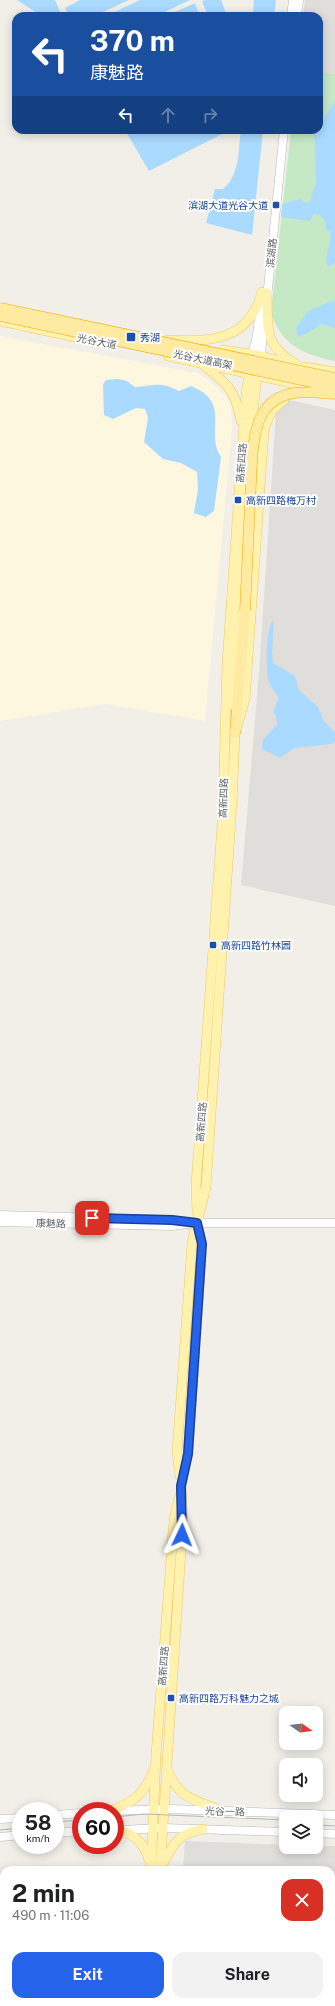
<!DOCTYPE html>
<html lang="en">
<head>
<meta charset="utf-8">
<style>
	body { margin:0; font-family:"Public Sans","Noto Sans SC",sans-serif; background:#f2f2f2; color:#202124; height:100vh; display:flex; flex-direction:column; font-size:15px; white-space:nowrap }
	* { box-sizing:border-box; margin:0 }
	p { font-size:13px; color:#757577 }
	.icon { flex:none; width:22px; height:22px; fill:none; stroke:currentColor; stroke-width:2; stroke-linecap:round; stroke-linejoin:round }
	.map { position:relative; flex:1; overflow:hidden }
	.sheet { position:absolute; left:0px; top:1866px; width:335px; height:140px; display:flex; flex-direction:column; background:#fff; border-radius:12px 12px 0 0; box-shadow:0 2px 10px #0003 }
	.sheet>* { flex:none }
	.top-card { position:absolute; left:12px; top:12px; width:311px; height:122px; border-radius:12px; box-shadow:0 2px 10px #0003; background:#1a4fa0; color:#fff; overflow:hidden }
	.needle { width:26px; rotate:104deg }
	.tools { position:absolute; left:279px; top:1706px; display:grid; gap:8px }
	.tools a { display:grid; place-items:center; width:44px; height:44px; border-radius:8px; background:#fff; box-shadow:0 2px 10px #0003; font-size:20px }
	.speed { position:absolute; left:12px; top:1802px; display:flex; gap:8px; font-size:20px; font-weight:700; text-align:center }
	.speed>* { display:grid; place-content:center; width:52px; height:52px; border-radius:50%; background:#fff; box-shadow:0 2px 10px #0003; line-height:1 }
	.speed small { font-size:10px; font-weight:400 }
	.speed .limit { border:6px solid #d22; background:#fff; color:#111 }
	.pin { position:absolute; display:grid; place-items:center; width:34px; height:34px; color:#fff; margin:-17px; border-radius:8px; box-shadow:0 2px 6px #0006 }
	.me { position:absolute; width:44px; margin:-22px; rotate:2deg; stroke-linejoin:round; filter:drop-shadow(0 0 3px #0008) }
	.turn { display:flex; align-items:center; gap:14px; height:84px; padding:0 12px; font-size:18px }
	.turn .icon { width:52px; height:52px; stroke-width:2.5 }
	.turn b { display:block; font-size:28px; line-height:34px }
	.lanes { display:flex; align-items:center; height:38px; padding:0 12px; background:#0003; justify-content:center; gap:20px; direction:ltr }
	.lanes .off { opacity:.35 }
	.round { display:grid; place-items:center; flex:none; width:42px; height:42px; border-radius:12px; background:#f2f2f2 }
	.headline { display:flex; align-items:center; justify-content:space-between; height:68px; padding:0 12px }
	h1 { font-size:24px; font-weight:700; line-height:30px }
	.action { display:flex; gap:8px; margin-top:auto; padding:8px 12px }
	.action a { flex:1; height:46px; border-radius:12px; background:#2563eb; color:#fff; font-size:16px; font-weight:700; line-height:46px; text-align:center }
	.action a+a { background:#f2f2f2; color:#202124 }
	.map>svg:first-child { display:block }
</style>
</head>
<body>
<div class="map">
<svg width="335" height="2006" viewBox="0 0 335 2006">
	<rect width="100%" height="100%" fill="#f1efe8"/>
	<path fill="#fef7e0" d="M0,336l198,37 18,13 15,17 1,25 -27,293 -100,-17 -105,17z"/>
	<path fill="#e0deda" d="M305,0h30v74l-16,-2v-56h-16z
		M289,400l46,10v496l-94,-21 18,-212 17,-261z
		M185,1841l101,4v2l49,-1v160h-158v-4h154v-132h-148z"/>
	<path fill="#c5e8c5" d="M319,72l16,2v287c-31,-6 -55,-17 -64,-49l20,-182h28z"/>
	<path fill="#aadaff" d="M17,0h38l7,16h-20z
		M80,0h49l-35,16h-25l-4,-8z
		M140,0h50l-34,16h-50z
		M206,0h15l5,13 -5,3h-13l-6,-15z
		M254,0h22l-2,16h-21z
		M195,3l5,13h-34z
		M335,101v162l-7,4c-5,-11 5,-24 2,-36l-4,-2 -1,-8 -5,-6 -6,-1 -4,7 -29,-4 1,-13 18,-5 6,4 5,-2 2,-11 3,-5 -1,-45 -3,-9 7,-1v-5l4,-4z
		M125,130h101v2l-77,39z
		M241,130h22l-11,105 -46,-12 9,-34h8c17,-14 15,-38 18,-59z
		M335,300v28l-14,-4 -13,9 -10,4 -2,-9 12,-17z
		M118,379l9,2 8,6c22,-1 23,-6 44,4l12,-5c42,17 13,47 30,71l-7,54 -8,6 -12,-4 4,-24 -1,-17 -16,-9 -18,-4 -19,-17 4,-24 -3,-9 -9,-1 -23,11 -9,-4 -1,-31 3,-4z
		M272,621l2,1 -2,31 1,10 22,13 4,14 19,17 6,14 11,11v10l-4,2 -36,4 -15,10 -18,-9 1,-9 14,-16 -1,-8 -3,-5 6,-13c-3,-5 -8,-10 -10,-16 -4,-12 -3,-50 3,-61z"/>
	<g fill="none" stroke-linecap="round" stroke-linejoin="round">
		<g stroke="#b6babf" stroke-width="9">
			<path id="secondary" d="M291,16l2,-16
				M297,16l2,-16
				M267,298l17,-168
				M251,359l6,-24 4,-35
				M260,361l5,-44
				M0,1215l172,5 25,3 -26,3 -171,-4
				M197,1223h138
				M115,1811l55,-2 165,6
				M55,1815l26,-2
				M0,1819l21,-1
				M120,1830l43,-2 123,4
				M55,1833l26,-2
				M316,1833l19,1
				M0,1837l21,-2"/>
		</g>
		<g stroke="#f2c960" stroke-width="10">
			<path id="primary" d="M267,293c1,36 -4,53 32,73
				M0,321l79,17
				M168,340c43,2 81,1 94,-48
				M223,350l39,6 23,7
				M168,356l151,33
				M204,366c25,19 31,24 37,55
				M305,367l30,5
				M249,448l8,-72
				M233,705l14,-230
				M197,1212l-1,-27 27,-373 4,-149 19,-268 3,-21
				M180,1476l-3,-24 15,-208 4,-20
				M168,1771c11,28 28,29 54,40
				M111,1811c23,-10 32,-15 42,-39
				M115,1830c18,2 29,12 34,30
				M163,1864c11,-22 15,-30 40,-35
				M151,1870l5,-115 18,-235 5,-23
				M160,1870l23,-350 -2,-34 7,-32 14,-210 -5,-21 9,-36 26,-383 3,-71 10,-34 19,-268c4,-14 8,-23 20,-31
				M146,2006v-4
				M156,2006v-4"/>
		</g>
		<g stroke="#f9ab00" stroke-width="11">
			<path id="trunk" d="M235,733l10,-122"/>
		</g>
		<use href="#secondary" stroke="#fff" stroke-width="8"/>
		<use href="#primary" stroke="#fff2af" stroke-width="9"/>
		<use href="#trunk" stroke="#feeaa1" stroke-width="10"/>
		<path stroke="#b6b7b8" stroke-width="1" d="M115,1817l29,-3 142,6
			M55,1822l26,-2
			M316,1825l19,1
			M0,1830l21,-2"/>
		<g stroke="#f9ab00" stroke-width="11" stroke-linecap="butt">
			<path id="trunk-bridge" d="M0,308l335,70
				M0,316l335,71
				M245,611l7,-151c2,-29 7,-62 42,-67 13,-2 28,0 41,1"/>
		</g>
		<use href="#trunk-bridge" stroke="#feeaa1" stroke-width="10"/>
	</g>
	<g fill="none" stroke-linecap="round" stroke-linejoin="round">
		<g stroke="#184099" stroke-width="10">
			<path id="route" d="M92,1218l80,2 25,3 5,21 -14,210 -7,32 1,49"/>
		</g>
		<use href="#route" stroke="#2563eb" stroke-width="7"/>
	</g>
	<g fill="#1a4fb4" stroke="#fff" stroke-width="1.5">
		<rect x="272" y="201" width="8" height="8" rx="2"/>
		<rect x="126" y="332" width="10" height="10" rx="2"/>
		<rect x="234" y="496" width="8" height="8" rx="2"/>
		<rect x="209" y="941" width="8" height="8" rx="2"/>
		<rect x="167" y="1694" width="8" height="8" rx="2"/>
	</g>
	<g text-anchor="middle" stroke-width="4" stroke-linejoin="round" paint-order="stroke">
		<g font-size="10" fill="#164399" stroke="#fff" text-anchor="start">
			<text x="268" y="209" text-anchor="end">滨湖大道光谷大道</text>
			<text x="140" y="341">秀湖</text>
			<text x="246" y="504">高新四路梅万村</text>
			<text x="221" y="949">高新四路竹林园</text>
			<text x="179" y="1702">高新四路万科魅力之城</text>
		</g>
		<g font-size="10" fill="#5f6368" stroke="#fff">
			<text transform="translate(271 253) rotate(-84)" y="4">滨湖路</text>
			<text transform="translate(97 341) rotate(11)" y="4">光谷大道</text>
			<text transform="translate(203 359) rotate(12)" y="4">光谷大道高架</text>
			<text transform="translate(241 463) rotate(-86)" y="4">高新四路</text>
			<text transform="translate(223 798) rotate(-88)" y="4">高新四路</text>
			<text transform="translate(201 1122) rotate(-86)" y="4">高新四路</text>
			<text transform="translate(51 1223) rotate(2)" y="4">康魅路</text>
			<text transform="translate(163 1666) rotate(-86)" y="4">高新四路</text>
			<text transform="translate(225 1811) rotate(2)" y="4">光谷一路</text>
		</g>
	</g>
</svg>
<div class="tools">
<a><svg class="needle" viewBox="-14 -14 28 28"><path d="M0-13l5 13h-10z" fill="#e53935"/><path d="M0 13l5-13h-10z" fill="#757577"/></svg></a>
<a><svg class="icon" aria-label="sound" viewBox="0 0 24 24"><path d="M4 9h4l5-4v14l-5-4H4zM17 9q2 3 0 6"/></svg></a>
<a><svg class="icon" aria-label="layers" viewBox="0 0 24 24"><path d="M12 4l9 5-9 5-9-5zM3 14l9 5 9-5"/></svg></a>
</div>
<div class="speed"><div>58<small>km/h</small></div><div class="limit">60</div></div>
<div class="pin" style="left:92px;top:1218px;background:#d93025"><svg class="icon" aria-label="arrive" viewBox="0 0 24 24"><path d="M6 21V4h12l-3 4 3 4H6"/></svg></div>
<svg class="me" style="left:182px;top:1535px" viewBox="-20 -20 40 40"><path d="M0-17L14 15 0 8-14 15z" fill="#2563eb" stroke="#fff" stroke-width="4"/></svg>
<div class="top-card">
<div class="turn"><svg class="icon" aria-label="left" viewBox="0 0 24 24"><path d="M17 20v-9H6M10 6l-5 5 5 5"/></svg><div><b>370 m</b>康魅路</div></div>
<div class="lanes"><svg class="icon" aria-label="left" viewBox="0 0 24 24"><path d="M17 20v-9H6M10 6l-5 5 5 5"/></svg><svg class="icon off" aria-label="ahead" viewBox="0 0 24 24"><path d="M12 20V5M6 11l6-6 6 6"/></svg><svg class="icon off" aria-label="right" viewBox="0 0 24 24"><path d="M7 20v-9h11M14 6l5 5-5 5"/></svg></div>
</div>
<section class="sheet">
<div class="headline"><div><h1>2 min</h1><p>490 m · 11:06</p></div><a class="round" style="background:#d93025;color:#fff"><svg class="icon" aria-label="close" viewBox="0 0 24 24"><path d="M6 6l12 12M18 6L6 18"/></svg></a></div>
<div class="action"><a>Exit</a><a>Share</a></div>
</section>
</div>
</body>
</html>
